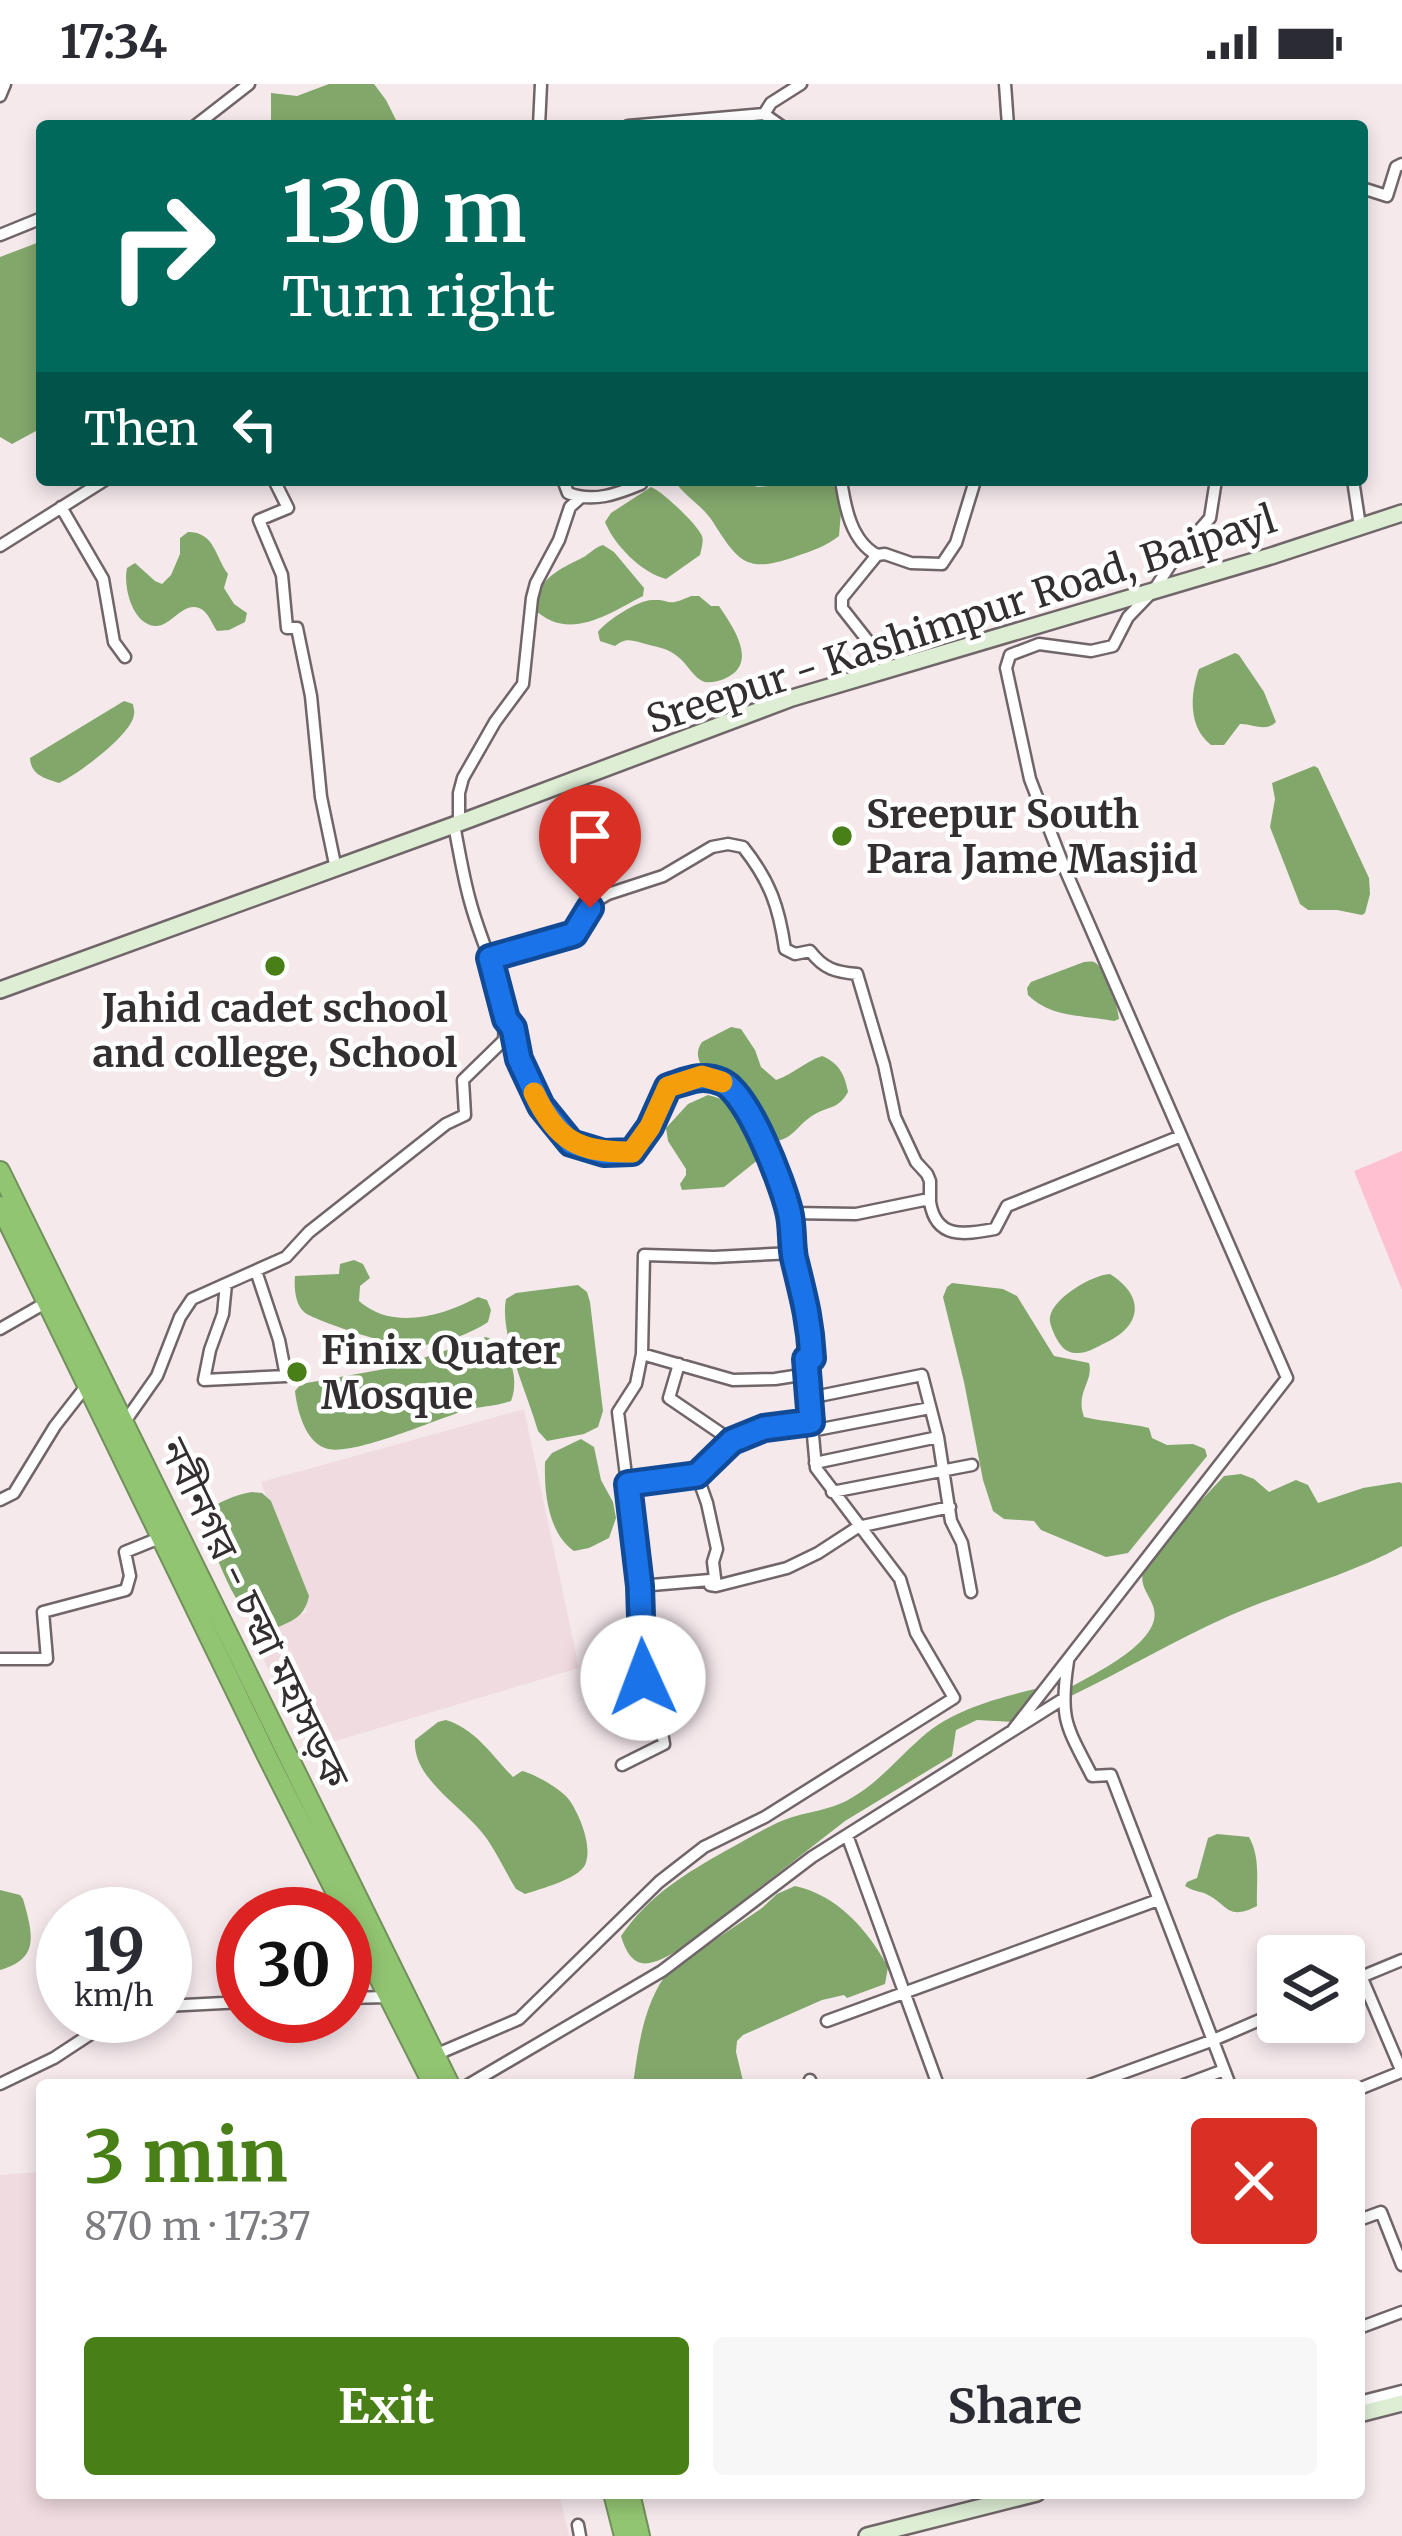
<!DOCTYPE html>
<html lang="en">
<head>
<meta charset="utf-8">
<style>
	body { margin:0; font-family:Merriweather,"Noto Sans Bengali",serif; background:#f7f7f7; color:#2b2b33; height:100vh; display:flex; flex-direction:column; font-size:45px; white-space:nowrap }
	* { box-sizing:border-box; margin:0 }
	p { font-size:39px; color:#7c7c81 }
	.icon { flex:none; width:66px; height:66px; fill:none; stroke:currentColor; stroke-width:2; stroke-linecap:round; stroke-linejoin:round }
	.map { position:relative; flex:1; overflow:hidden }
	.sheet { position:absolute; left:36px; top:1995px; width:1329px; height:420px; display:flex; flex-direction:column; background:#fff; border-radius:12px; box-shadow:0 6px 18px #0003 }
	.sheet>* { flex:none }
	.top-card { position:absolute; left:36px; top:36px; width:1332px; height:366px; border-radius:12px; box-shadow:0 6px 18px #0003; background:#00695c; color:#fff; overflow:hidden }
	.tools { position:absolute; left:1257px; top:1851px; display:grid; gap:24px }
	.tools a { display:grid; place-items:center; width:108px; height:108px; border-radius:12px; background:#fff; box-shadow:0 6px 18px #0003; font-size:60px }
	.speed { position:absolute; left:36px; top:1803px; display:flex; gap:24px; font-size:60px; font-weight:700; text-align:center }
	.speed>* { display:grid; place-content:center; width:156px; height:156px; border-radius:50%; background:#fff; box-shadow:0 6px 18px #0003; line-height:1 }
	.speed small { font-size:30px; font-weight:400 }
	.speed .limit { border:18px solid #d22; background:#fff; color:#111 }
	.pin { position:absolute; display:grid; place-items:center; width:102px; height:102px; color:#fff; margin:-123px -51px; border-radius:50% 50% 50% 0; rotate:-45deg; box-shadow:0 0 12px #0007 }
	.pin .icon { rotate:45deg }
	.me { position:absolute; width:132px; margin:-66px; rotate:358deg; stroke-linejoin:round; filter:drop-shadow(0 0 9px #0008) }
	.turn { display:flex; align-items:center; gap:42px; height:252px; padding:0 48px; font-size:54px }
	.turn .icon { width:156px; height:156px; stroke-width:2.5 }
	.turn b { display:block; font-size:84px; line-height:102px }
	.then { display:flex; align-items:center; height:114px; padding:0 48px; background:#0003; gap:24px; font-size:45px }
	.round { display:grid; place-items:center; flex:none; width:126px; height:126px; border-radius:12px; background:#f7f7f7 }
	.summary { display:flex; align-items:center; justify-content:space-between; height:204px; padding:0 48px }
	h1 { font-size:72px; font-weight:700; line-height:90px; color:#487f16 }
	.cta { display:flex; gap:24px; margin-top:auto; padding:24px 48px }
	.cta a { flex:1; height:138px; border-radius:12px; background:#487f16; color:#fff; font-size:48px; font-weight:700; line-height:138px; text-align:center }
	.cta a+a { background:#f7f7f7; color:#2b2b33 }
	.status { display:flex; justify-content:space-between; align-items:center; height:84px; padding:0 60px; background:#fff; direction:ltr }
	.status svg { height:33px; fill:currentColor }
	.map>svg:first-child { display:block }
</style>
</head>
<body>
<div class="status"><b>17:34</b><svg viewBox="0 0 49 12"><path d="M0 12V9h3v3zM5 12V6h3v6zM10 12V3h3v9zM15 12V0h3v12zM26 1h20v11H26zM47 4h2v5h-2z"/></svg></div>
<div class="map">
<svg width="1402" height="2452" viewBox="0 0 1402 2452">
	<rect width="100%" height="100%" fill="#f5e9ec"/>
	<path fill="#f0dbe0" d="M524,1325l55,259 -270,81 -58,-114 56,-23 -46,-130z
		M42,2088v321h517l10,43h-569v-361z"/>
	<path fill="#ffc1d2" d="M1402,1067v139l-48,-119z"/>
	<path fill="#82a76b" d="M329,0h45l12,16 13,26h-128v-33l26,3z
		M42,157v184l-6,6 -24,13 -12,-7v-180z
		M674,396h71l12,7 25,-2 11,-5h40l8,32 -2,24c-13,10 -27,15 -42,20 -50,18 -58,7 -84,-34 -10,-16 -29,-26 -39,-42z
		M651,403c11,4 46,37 51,49 2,5 -1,14 -2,19l-34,24c-24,-6 -52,-34 -61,-57l6,-9z
		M188,448c27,0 27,25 40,42l-4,14 10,16 13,9 -2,9 -16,8 -12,1c-5,-7 -9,-20 -18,-23 -17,-6 -28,19 -44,18 -23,-2 -32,-40 -28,-58l8,-5 20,18 7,3 9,-9 9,-21v-16z
		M603,461l11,7 30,36 -1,8c-35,18 -75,47 -110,12 5,-27 22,-37 45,-48 10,-4 15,-12 25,-15z
		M691,512h8l12,10h8c14,21 41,58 5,73 -5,2 -13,4 -19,3 -11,-3 -18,-19 -28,-26 -11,-9 -22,-9 -35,-13 -13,-3 -16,-5 -27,3l-15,-5 -2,-9c8,-11 40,-32 54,-32 22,-1 12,8 39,-4z
		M1235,569l4,2 25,37 12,30c-11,11 -24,1 -36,2l-16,21h-13c-23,-18 -21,-50 -12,-76z
		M124,617l9,3c0,3 2,6 1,10 -1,20 -57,61 -75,69 -15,-5 -28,-8 -29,-25z
		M1314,682l4,2 51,110 1,16 -5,19 -3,2 -25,-5h-29l-8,-6 -30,-77 5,-28 -3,-16z
		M1084,878c3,0 7,-1 10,0 12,5 24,44 25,57l-5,2c-30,-6 -63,-3 -86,-26l-1,-7 4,-6z
		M731,943l10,2 14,21 6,17 15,13c18,-6 28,-18 46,-24 17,7 23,19 26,36 -9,16 -17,14 -31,21 -22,11 -23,31 -51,28l-16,-34 -47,-38c-5,-9 -8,-17 -1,-27z
		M708,1011c35,9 48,28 51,64l-35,28 -42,3 -2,-6 6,-9v-6l-18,-28 -2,-13 22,-24z
		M354,1176l9,4 7,14 -10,8 -1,15c34,30 84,15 119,-4l9,3 4,10 -3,12c-23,15 -55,25 -83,24 -11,0 -93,-26 -101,-34 -9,-8 -10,-25 -9,-36l44,-2 1,-10z
		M1110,1190c37,23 31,54 -7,70 -8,4 -18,10 -27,9 -11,0 -16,-8 -21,-17 -2,-6 -6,-12 -5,-19 3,-19 42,-42 60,-43z
		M952,1199l51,6 14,7 37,60 35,7c5,19 -14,28 -5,54 21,5 46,6 65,11l3,10 15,7 26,-1 12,5 2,7 -4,5 -75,92 -22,4 -65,-27 -7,-9 -30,-2 -11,-8 -10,-31 -19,-98 -21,-85 4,-10z
		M578,1201l9,7 3,10 13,109 -5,16 -14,7 -37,7 -9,-10c-10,-36 -39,-97 -32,-132l10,-6z
		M486,1253c24,9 34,41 25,64 -16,6 -32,5 -47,10 -28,8 -114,47 -139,37 -20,-7 -28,-38 -30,-57l6,-7 95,-17z
		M581,1355l13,8 7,33 12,22 3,16 -7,20 -20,10 -15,3c-26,-18 -30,-59 -29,-89l7,-9z
		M1241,1390l13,5 15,13 27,-12 12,5 10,18 45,-15 37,-6 2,2v62c-54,30 -117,45 -173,70 -54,24 -104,54 -158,80v-9c24,-14 95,-47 82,-81 -4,-12 -15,-22 -9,-36 10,-23 61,-73 80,-94z
		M252,1408l10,1 9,8 38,95c-3,15 -10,22 -24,28 -4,2 -13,6 -18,5 -27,-3 -55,-82 -62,-105v-12c14,-10 29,-17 47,-20z
		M1039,1604l-25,34 -37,-2 -21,10 -4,26 -107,65 -163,127c-28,16 -49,29 -61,-12 29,-42 64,-62 106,-86 19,-10 37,-22 57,-30 23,-9 47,-9 69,-23 26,-15 46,-40 69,-60 32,-28 76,-39 117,-49z
		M446,1636c30,9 46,36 67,57l9,-6c13,3 41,19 48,30 10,15 23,46 15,64 -7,14 -45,24 -60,29l-9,-5c-10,-16 -18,-34 -29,-50 -21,-31 -75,-59 -72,-99l23,-18z
		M1217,1750l32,3c12,21 7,45 8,69 -31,16 -29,-3 -53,-13 -7,-2 -13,-3 -19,-7l2,-4 10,-4 11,-40z
		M795,1802c42,9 73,44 93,81l-3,17 -38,14 -3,-3 -22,5 -79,35 -6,6 -1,11 8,33h-111c5,-38 11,-84 36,-114l93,-63 15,-14z
		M0,1806l20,5 3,4c10,35 17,60 -23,71z"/>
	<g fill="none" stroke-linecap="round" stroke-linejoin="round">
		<g stroke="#706568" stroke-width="15">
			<path id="street" d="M1005,0l3,42
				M0,12l5,-12
				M764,30l17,12
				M195,42l54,-42
				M539,42l2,-42
				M628,42l136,-12 7,-11 30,-19
				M1362,104l25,8 9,-29 6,-3
				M0,151l42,-17
				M274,396l14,28 -29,12 23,55 5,53h10l14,68 10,101 15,72
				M563,396l5,13c25,10 49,1 73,-9l2,-4
				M841,396c4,27 10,61 36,75l-35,43v10l48,61
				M1353,396l7,46
				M61,423l42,72 11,63 11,15
				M0,462l105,-66
				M877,471l8,-1 26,9 31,1 14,-21 18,-59 -2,-4
				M459,740v-31l4,-15 32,-56 28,-38 9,-86 4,-15 23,-43 11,-33 10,-9
				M490,874l85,-24 23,-34 10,-6 55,-18 49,-29 16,-3 15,3c27,34 36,60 42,102l10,5 15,-3c14,18 25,21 47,23l27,91 11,52 21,45 11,12 3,7v21
				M790,1129l66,1 68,-14 6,2c6,37 33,33 65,27l12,-23 174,-70
				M226,1200l-3,30 -13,36 -6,30 82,-4 -7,-36 -23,-69
				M0,1245l47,-27
				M642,1270l91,26 42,-1 32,-5
				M679,1280l-10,34 63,43
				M809,1314l113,-23 16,62 13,84 11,22 9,49
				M124,1339l33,-47 23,-59 12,-18 94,-42 23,-25 137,-108 19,-9 -2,-35 41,-40c4,-49 -22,-93 -34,-139 -7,-25 -11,-51 -16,-76
				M811,1347l119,-23
				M815,1379l123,-26
				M697,1391l10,28 10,46 -4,13 3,24
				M628,1401l69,-10 35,-34 32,-13 47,-6
				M832,1408l140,-27
				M0,1416l14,-7 41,-67 32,-41
				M640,1502l70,-6v5l6,1 71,-18 31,-15 40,-26 92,-20
				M0,1575h47l-4,-47 83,-22 4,-14 -5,-24 37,-15
				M1068,1577c-9,59 -2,64 24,115l19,-1 119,310
				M1063,1615l-51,32 275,-353 -223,-511 -34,-88 -24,-111 4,-13 29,-11 52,7 22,-5 15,-29 26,-27 20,-31 36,-41 6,-38
				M622,1681l42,-21 -4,-23 -5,-4 -11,-24 -4,-107 -22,-174 18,-28 6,-30 2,-99 70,2 79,-4
				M847,1751l91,250
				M1361,1892l41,96
				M1344,1900l58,-24
				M345,1914l43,-1
				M165,1922l78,-4
				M827,1937l331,-121
				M435,1971l84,-36 140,-137 45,-35 61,-30 189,-119 -38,-65 -16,-54 -84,-111 -10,-109 6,-1 -7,-62 -12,-43 -3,-40 -40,-100 -23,-30 -25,-7 -34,11 -18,40 -18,25c-20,0 -40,1 -58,-8 -22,-12 -50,-65 -56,-89 -4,-14 -2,-25 -12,-36
				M810,1996l2,5
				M0,2000l54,-26 64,-42
				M468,2001l194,-114 150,-114 200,-126
				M1090,2001l121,-44 67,-29
				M1184,2001l40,-15
				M1359,2005l42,-17
				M1359,2136l22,-8 21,53
				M1359,2244l43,-16
				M1359,2318l43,-11
				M578,2441l2,11"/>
		</g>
		<g stroke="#706568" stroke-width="20">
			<path id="secondary" d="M0,906l454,-165 338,-127 479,-142 131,-43
				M1359,2330l43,-11
				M867,2452l170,-43"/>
		</g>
		<g stroke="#71905b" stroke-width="22">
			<path id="highway" d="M0,1087l450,914
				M0,1122l267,550 166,329
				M613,2409l11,43
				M630,2409l10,43"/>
		</g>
		<use href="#street" stroke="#fff" stroke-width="10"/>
		<use href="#secondary" stroke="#deeed5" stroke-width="15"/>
		<use href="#highway" stroke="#92c572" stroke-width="18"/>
	</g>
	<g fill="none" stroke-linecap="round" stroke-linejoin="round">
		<g stroke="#114b97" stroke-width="30">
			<path id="route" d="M590,824l-16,26 -84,24 16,61 7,9 6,31 22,47 30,37 33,10 28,-1 18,-25 18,-40c19,-6 34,-14 54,-5 26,11 60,100 67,129 4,15 2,32 5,47 9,37 16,61 18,100l-6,1 5,63 -47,6 -32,13 -35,34 -69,9 12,102 3,92"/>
		</g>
		<use href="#route" stroke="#1a73e8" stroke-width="21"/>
		<path stroke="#f59e0b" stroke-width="21" d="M534,1009c23,48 45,60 98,59l18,-25 18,-40 34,-11 20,6"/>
	</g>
	<g fill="#487f16" stroke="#fff" stroke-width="4.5">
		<circle cx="842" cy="752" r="12"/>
		<circle cx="275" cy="882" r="12"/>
		<circle cx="297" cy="1288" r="12"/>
	</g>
	<g text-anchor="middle" stroke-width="9" stroke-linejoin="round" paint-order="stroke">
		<g font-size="39" fill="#332f30" stroke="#fff">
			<text transform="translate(961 535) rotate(-18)" y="14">Sreepur - Kashimpur Road, Baipayl</text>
			<text transform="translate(255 1529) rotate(64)" y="14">নবীনগর - চন্দ্রা মহাসড়ক</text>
		</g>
		<g font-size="39" font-weight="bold" fill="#332f30" stroke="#fff" text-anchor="start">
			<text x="866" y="744">Sreepur South<tspan x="866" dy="45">Para Jame Masjid</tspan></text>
			<text x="275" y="938" text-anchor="middle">Jahid cadet school<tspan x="275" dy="45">and college, School</tspan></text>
			<text x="321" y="1280">Finix Quater<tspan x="321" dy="45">Mosque</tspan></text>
		</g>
	</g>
</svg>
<div class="tools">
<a><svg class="icon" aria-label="layers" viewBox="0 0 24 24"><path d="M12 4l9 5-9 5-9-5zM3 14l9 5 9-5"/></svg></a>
</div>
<div class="speed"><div>19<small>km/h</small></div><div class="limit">30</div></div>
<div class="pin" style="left:590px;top:824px;background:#d93025"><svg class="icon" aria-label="arrive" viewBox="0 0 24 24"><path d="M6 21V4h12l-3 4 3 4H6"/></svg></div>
<svg class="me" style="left:643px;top:1594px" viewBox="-20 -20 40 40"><circle r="19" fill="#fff"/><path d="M0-13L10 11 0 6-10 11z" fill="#1a73e8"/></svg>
<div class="top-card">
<div class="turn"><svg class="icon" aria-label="right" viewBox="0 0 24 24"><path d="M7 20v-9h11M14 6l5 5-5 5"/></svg><div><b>130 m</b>Turn right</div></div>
<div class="then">Then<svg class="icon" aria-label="left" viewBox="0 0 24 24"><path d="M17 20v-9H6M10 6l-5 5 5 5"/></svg></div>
</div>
<section class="sheet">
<div class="summary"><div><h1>3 min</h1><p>870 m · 17:37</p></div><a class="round" style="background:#d93025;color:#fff"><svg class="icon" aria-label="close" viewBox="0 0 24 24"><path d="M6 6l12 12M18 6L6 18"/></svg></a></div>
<div class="cta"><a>Exit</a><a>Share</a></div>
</section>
</div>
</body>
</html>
